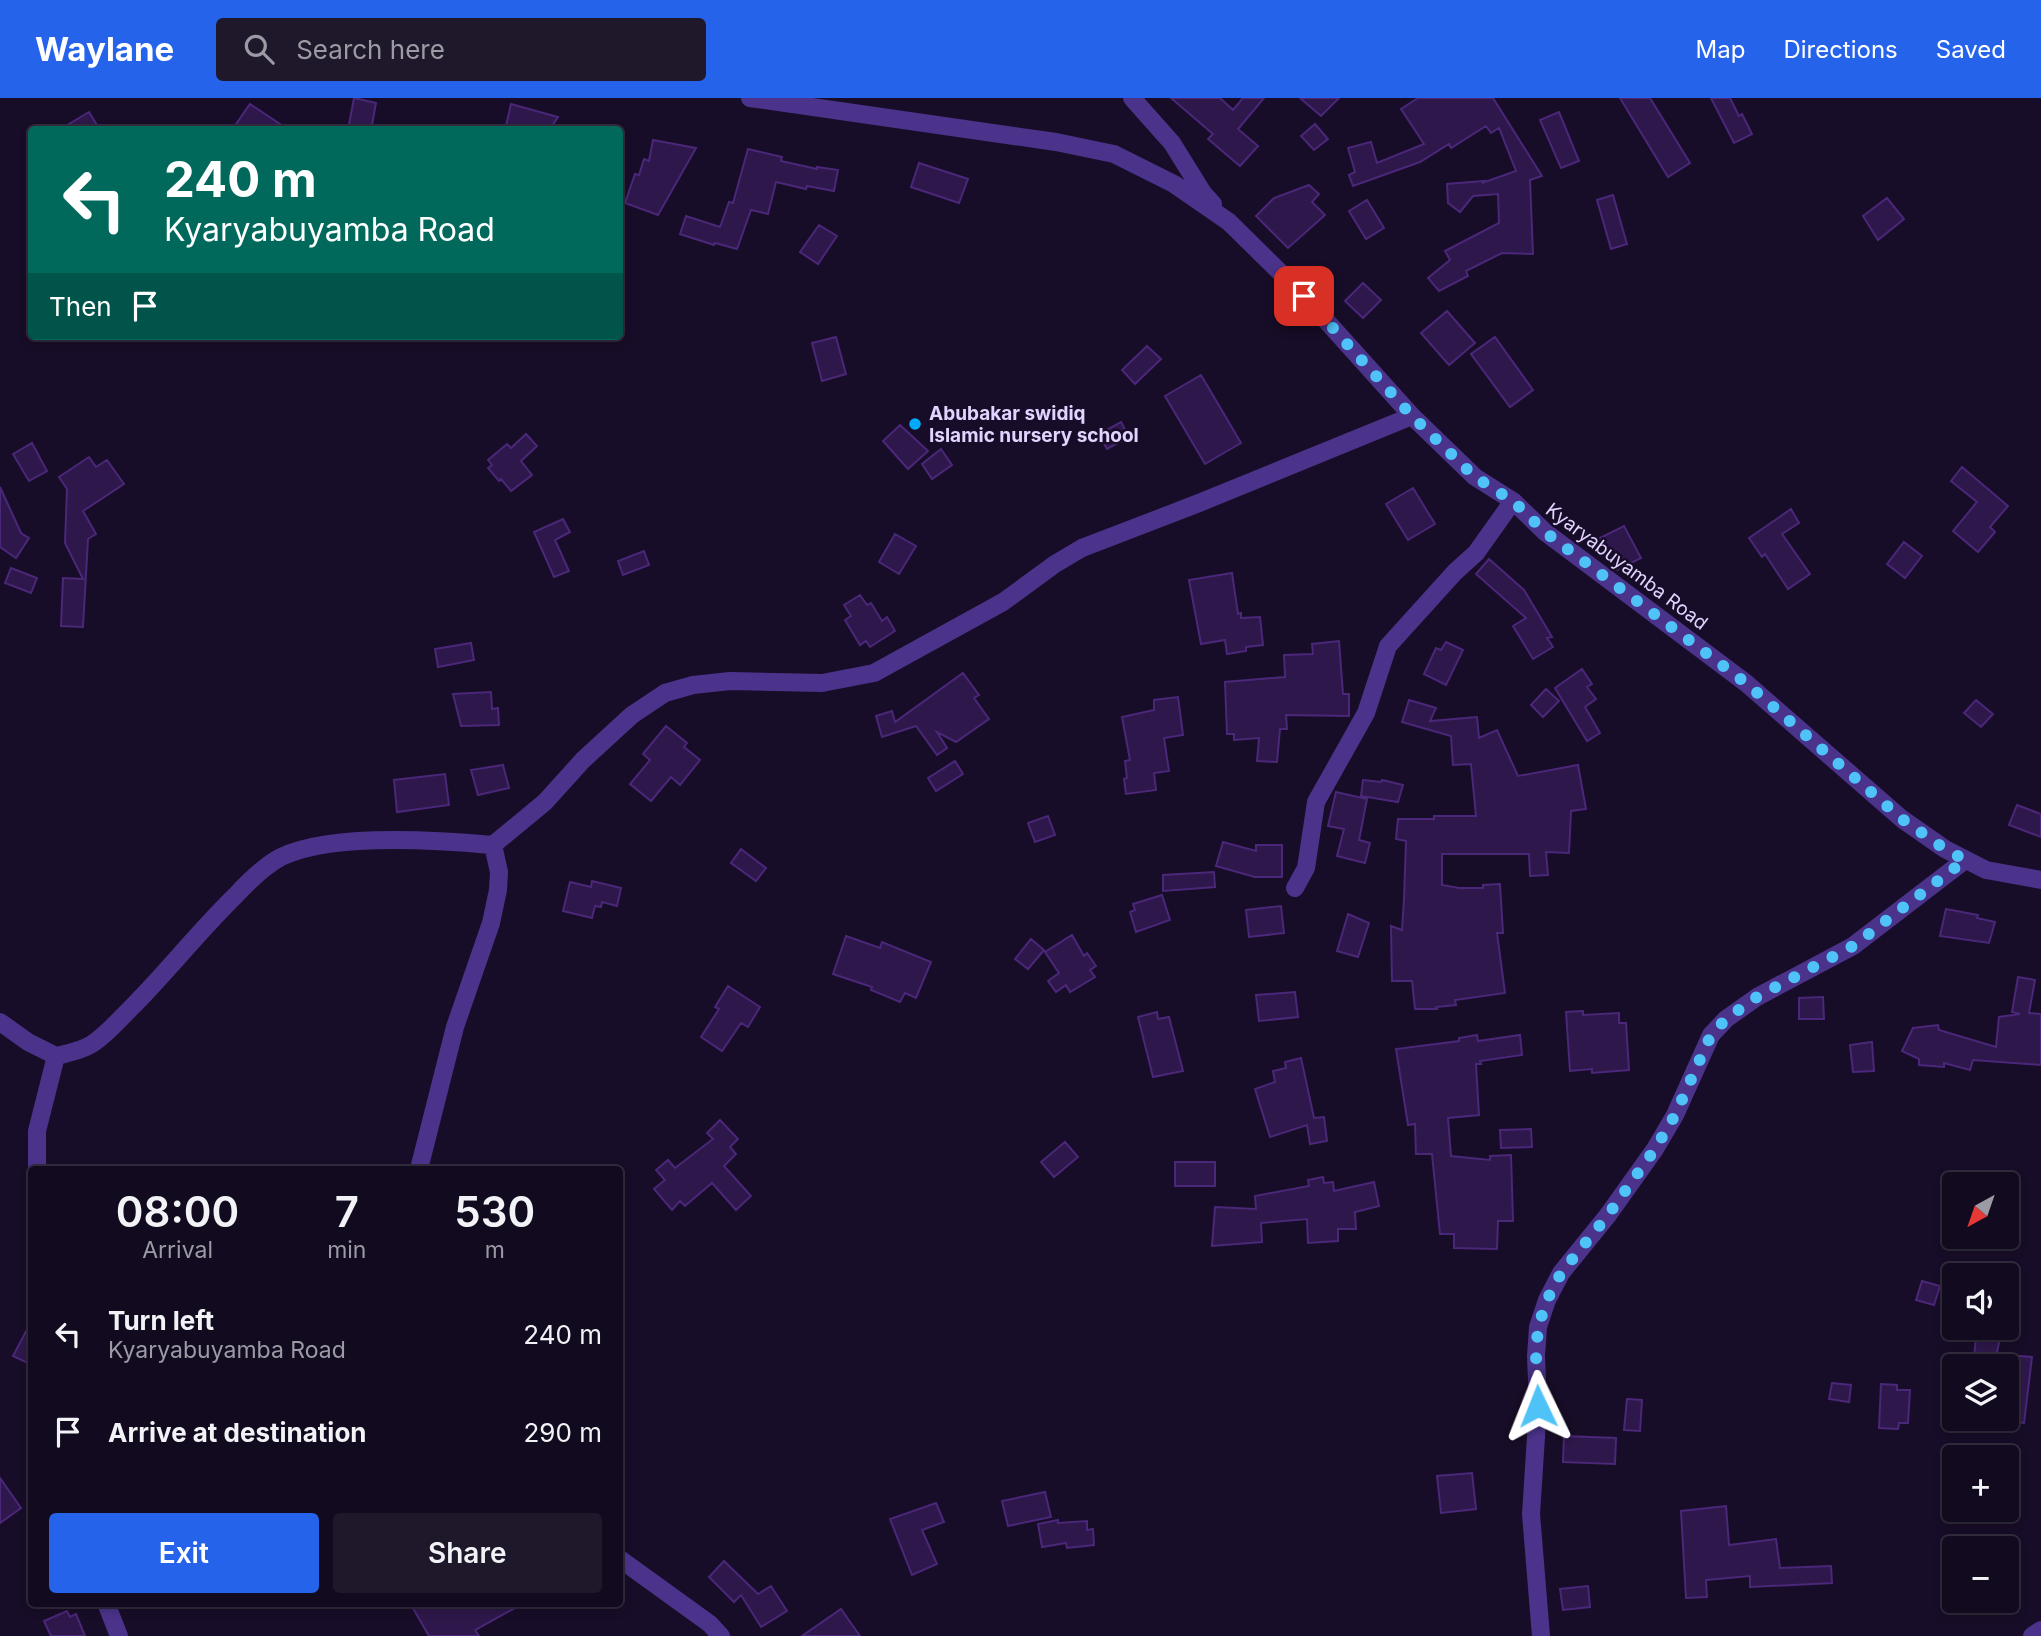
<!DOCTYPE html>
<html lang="en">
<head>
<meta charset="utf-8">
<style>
	body { margin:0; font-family:Inter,sans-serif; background:#1f182b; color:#f1f3f6; height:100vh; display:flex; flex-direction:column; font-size:26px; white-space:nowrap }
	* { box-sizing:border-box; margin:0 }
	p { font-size:23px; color:#9c9aa4 }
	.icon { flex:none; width:38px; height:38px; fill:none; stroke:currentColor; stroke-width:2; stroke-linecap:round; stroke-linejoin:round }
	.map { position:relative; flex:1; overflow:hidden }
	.side { position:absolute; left:28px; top:1068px; width:595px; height:441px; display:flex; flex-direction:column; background:#120a1e; border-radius:7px; box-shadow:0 4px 10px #0003,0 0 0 2px #312b3c }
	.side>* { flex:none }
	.banner { position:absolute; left:28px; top:28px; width:595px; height:214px; border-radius:7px; box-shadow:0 4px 10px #0003,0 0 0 2px #312b3c; background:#00695c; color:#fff; overflow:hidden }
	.needle { width:46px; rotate:220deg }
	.fabs { position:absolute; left:1942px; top:1074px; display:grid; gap:14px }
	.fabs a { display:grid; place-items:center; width:77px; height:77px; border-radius:7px; background:#120a1e; box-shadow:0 4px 10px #0003,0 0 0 2px #312b3c; font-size:35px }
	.pin { position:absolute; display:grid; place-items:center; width:60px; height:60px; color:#fff; margin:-30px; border-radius:14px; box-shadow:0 4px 10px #0006 }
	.me { position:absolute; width:77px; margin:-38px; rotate:358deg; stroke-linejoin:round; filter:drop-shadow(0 0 5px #0008) }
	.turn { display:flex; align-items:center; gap:24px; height:147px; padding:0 21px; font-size:32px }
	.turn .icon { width:91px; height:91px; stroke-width:2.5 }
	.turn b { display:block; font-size:49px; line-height:60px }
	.then { display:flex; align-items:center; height:66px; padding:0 21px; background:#0003; gap:14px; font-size:26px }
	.eta { display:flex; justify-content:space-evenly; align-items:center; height:119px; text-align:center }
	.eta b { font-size:42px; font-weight:600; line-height:49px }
	.primary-button { display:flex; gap:14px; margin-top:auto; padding:14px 21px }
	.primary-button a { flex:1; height:80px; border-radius:7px; background:#2563eb; color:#fff; font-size:28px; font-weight:600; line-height:80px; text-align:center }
	.primary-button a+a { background:#1f182b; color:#f1f3f6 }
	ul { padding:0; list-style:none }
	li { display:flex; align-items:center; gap:21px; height:98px; padding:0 21px }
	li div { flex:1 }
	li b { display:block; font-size:26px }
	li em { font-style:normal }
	header { display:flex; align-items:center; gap:42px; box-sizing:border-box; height:98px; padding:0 35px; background:#2563eb; color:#fff }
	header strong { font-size:33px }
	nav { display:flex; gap:38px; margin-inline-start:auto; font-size:24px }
	.search { width:490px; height:63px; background:#1f182b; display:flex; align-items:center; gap:18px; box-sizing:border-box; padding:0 24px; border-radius:7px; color:#9c9aa4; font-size:26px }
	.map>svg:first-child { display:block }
</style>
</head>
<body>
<header>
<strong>Waylane</strong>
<div class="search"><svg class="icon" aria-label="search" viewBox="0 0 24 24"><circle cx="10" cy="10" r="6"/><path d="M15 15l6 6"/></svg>Search here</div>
<nav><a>Map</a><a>Directions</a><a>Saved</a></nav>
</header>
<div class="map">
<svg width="2041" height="1538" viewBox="0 0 2041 1538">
	<rect width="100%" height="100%" fill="#180d28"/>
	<path fill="#2e174a" stroke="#4a2779" stroke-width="2" d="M354,0l22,5 -5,27h-23z
		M1171,0h49l13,12 10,-12h21l-26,31 20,17 -18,20 -32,-27 5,-5z
		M1300,0h39l-18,18z
		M1418,0h75l49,78 -12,4 3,74 -31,-1 -36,18 2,5 -29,15 -11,-13 22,-18 -5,-9 54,-28 -1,-29 -25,2 -13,16 -12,-9 -1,-19 37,-3 -2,2 34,-12 -17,-43 -8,5 -5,-7 -35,22 -2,-4 -29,18 -67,24 -4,-11 6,-3 -7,-24 23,-6 6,21 47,-19 -23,-35z
		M1620,0h30l40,65 -22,14z
		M1711,0h19l9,18 3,-2 10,20 -18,9z
		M250,6l39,26h-57z
		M511,6l47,13 -9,13h-44z
		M89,14l11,18h-41z
		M1559,14l20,49 -18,7 -21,-48z
		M1315,26l13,15 -14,11 -13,-14z
		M653,42l43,8 -38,67 -33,-12 10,-29 4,1 5,-16 5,2z
		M748,51l34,8 -1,4 36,8v-2l21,3 -4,21 -27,-5 -1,3 -30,-7 -8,32 -17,-4 -14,39 -22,-6 -1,2 -34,-11 6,-18 34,11 9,-25 4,1z
		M919,65l49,16 -9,24 -48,-16z
		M1309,87l10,9 -7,8 13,13 -37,33 -32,-32 18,-18z
		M1613,97l14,49 -16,5 -14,-49z
		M1887,100l17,21 -26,21 -15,-24z
		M1367,102l17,28 -18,11 -17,-28z
		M819,127l18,11 -19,28 -18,-12z
		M1363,185l18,17 -18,18 -18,-17z
		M1447,213l28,32 -26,22 -28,-32z
		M836,239l10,37 -24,7 -10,-38z
		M1495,239l38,53 -23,17 -39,-53z
		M1147,248l14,13 -26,25 -13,-14z
		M1201,277l40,68 -36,21 -40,-68z
		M1121,324l8,15 -22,12 -8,-15z
		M900,327l28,26 -20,18 -25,-28z
		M526,336l11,12 -16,15 11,14 -21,16 -10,-12 -2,2 -11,-13 4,-3 -4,-5 19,-16 4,4z
		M32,345l15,28 -18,10 -16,-27z
		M941,351l11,16 -20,14 -10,-15z
		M89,359l7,10 11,-7 17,24 -41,27 13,23 -8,5 -5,88 -22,-1 2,-48 20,1 -18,-36 2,-54 -8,-12z
		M1962,369l46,39 -18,21 5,5 -17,20 -25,-21 24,-29 -26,-21z
		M0,389l21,46 8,5 -13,20 -16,-11z
		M1413,390l22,36 -27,16 -22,-36z
		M1791,411l8,14 -17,11 28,40 -22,15 -23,-35 -3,3 -13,-19z
		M563,421l7,13 -15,8 14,31 -15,6 -20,-45z
		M1624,428l17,32 -24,12 -17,-32z
		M895,436l21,12 -17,28 -20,-12z
		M1904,444l18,14 -17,22 -18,-14z
		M644,453l5,14 -26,10 -5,-14z
		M1489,461l35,31 28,47 -5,1 6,9 -20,12 -20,-33 13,-8 -50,-44z
		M11,470l26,10 -6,15 -26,-10z
		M1232,475l6,41 3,-1v5l19,-1 3,28 -17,2v4l-19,3 -2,-14 -24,4 -12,-64z
		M860,497l7,10 4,-2 11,18 5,-4 8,14 -25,16 -4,-6 -6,4 -15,-25 6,-4 -7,-11z
		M1339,543l4,53h6v22l-63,-1 1,14h-7l-3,33 -20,-1 2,-23 -25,2v-6h-7l-2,-52 60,-5 -1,-22 29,-1 -1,-10z
		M1446,544l17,8 -17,35 -22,-11 12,-26 5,2z
		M471,545l3,17 -36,7 -3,-18z
		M1582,571l10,15 -5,3 9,12 -11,8 15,26 -13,8 -32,-53z
		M963,575l16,22 -5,3 15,21 -33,23 -19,-10 10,16 -10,7 -21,-29 -34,11 -6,-21 16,-5 3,11z
		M1546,591l13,12 -16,16 -12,-12z
		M491,594l1,17 6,-1 1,17 -38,1 -8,-32z
		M1178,599l5,38 -19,3 5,33 -15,2 2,17 -30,4 -2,-15 3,-1 -2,-17 5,-1 -8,-43 32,-7v-10z
		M1409,602l27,8 -6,13 47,-4 2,21 18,-8 21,46 60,-11 8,44 -15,2 -2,42 -23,-1 2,23 -18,1 -1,-22h-87v31l17,3h24v-3l17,-1 3,49h-6l8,60 -50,7 1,5 -20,2 1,2h-22l-3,-28h-20l-1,-55 11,4 2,-31 2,-58 -10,-2 2,-20h36v-3h42l-5,-52 -18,1 -2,-29 -49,-14z
		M1976,602l17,14 -12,13 -17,-14z
		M666,628l21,17 -3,4 16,13 -20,25 -9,-8 -20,24 -21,-17 20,-24 -7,-6z
		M955,663l8,13 -27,17 -8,-13z
		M503,667l6,23 -31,7 -7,-25z
		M445,676l4,31 -52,7 -3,-32z
		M1363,682l18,2 1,-2 21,5 -5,17 -37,-6z
		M1336,694l31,7 -8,41 11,3 -5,20 -28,-7 7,-27 -16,-3z
		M2017,707l24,9v23l-32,-12z
		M1048,718l7,19 -20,7 -7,-19z
		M1223,744l33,9v-6h26v32h-27l-39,-11z
		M741,751l25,19 -10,13 -25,-18z
		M1214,774l1,15 -52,4v-16z
		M592,783l29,7 -4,18 -15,-4 -1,5 -6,-1 -3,12 -29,-7 7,-29 21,5z
		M1162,797l8,25 -34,12 -6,-20 5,-2 -2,-6z
		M1281,808l3,27 -35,4 -3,-27z
		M1946,811l32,6 -1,3 18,4 -6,21 -49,-7z
		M1348,816l21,9 -11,34 -21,-6z
		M1072,837l12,21 3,-3 9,13 -6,4 5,7 -25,15 -4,-7 -10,7 -8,-11 11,-8 -14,-21z
		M846,838l34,12 2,-6 49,20 -15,36 -11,-5 -5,9 -29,-12 1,-3 -39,-13z
		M1031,841l13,11 -16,19 -13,-10z
		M2018,879l17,3 -6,33 12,1v51l-68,-5 -3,10 -26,-7v4l-25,-2v-6l-17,-8 11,-23 25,-3 1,5 57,17 3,-30 21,-3 -8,-2z
		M728,888l32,21 -12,20 -7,-4 -19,28 -21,-14 18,-28 -4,-2z
		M1295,894l3,25 -39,4 -3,-26z
		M1823,899l1,22h-25v-21z
		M1583,913v4l36,-2v10h7l3,47 -37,3v-4l-22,2 -4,-59z
		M1157,914l1,7 11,-2 14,54 -30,6 -15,-60z
		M1477,937l1,6 42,-6 2,20 -42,6 1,3h-5l3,51 -31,3 3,38 39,4v-4l21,-1 2,66h-15l-1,28 -43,-1v-14h-14l-8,-80h-16l-1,-30 -7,1 -12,-76 63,-8v-3z
		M1872,944l2,29 -21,1 -3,-27z
		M1301,960l13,60 10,-1 3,24 -17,3 -3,-19 -37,12 -15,-48 20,-7 -2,-11 13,-3 -1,-6z
		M720,1022l18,19 -8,8 6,7 -12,12 27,30 -15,14 -24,-27 -27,23 -5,-5 -8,9 -18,-21 11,-9 -9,-10 12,-10 7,8 38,-29 -6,-6z
		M1531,1031l1,18 -31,1 -1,-18z
		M1065,1044l13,15 -24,20 -13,-15z
		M1175,1064h40v24h-40z
		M1323,1079l1,6 9,-1 1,9 40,-9 5,24 -24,6 1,17h-18v12l-30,2 -1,-24 -46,4 1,19 -50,4 3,-39 41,2 -1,-13 54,-10 -1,-6z
		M1922,1183l18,5 -6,19 -18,-5z
		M32,1222v45l-19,-9z
		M1977,1230h25l-8,39h-21z
		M2007,1257l25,2 -8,66 -17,-3z
		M1832,1285l19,2 -2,17 -20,-3z
		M1881,1286l16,1v5h13l-2,33h-9l-1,6 -19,-1z
		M1627,1301l15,1 -2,31 -16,-1z
		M1564,1338l52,2 -1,26 -52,-2z
		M1472,1375l4,36 -35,4 -4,-37z
		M0,1380l21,30 -21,15z
		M1045,1394l6,25 -43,9 -6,-25z
		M936,1405l8,19 -22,8 15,34 -25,11 -22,-56z
		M1726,1408l3,39 47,-6 4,29 51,-2 1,17 -82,4v-11l-44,4 1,17 -21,1 -5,-87z
		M1058,1422v3l29,-2v9l6,-1 1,16 -27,3 -1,-5 -24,4 -4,-23z
		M724,1463l34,33 13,-8 16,25 -26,16 -20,-32 -7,7 -25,-25z
		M1588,1488l2,21 -27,3 -3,-21z
		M410,1505h114l-49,27 4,6h-50z
		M841,1511l19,27h-58z
		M67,1513l3,6 6,-3 9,22h-34l-7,-15z"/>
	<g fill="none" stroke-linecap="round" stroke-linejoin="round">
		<path stroke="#4b338b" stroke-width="18" d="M750,0l306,44 58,12 60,30 55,38 75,74 108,120 63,61 38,24 32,31 201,151 156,136 43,30 41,21 55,10
			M1132,0l40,45 31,50 10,11
			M493,747l52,-43 38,-42 49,-45 33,-22 28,-8 37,-4 92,2 52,-10 129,-71 52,-38 27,-16 117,-45 213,-87
			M1295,790l11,-20 10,-66 50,-89 22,-67 67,-74 21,-19 37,-52
			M0,924l28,20 28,14c12,-3 25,-5 36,-12 14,-9 26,-23 39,-36 36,-36 68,-77 105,-113 13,-14 28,-29 45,-38 49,-24 157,-17 212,-12l6,27 -1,18 -7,33 -36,104 -36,142
			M37,1071v-38l19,-75
			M620,1461l90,65 11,12
			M106,1505l13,33
			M1541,1538l-10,-122 7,-108 -2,-50 2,-29 9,-27 14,-27 47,-58 47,-66 20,-34 36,-80 15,-16 31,-22 96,-51 112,-86
			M2032,1538l9,-6"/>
	</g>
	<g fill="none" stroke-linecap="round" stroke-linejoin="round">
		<path stroke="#4fc3f7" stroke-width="12" stroke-dasharray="0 21.6" d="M1304,198l108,120 63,61 38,24 32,31 201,151 156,136 43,30 20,11 -112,86 -96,51 -31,22 -15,16 -36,80 -20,34 -47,66 -47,58 -14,27 -9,27 -2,29 2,50"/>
	</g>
	<circle fill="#00a9fe" stroke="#180d28" stroke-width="2.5" cx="915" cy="326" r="7"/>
	<g text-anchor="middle" stroke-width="5" stroke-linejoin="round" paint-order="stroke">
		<g font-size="19" font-weight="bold" fill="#e3d3ff" stroke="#180d28" text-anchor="start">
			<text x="929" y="322">Abubakar swidiq<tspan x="929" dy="22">Islamic nursery school</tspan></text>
		</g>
		<g font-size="19" fill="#e3d3ff" stroke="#180d28">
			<text transform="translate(1627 468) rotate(37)" y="7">Kyaryabuyamba Road</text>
		</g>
	</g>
</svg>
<div class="fabs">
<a><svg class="needle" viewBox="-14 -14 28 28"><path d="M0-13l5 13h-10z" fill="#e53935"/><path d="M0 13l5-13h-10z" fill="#9c9aa4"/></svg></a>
<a><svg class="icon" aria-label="sound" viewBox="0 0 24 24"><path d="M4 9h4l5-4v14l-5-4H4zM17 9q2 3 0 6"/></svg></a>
<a><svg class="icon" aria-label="layers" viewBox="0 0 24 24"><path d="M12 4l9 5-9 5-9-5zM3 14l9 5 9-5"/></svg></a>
<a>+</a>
<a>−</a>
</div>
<div class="pin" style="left:1304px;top:198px;background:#d93025"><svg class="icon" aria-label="arrive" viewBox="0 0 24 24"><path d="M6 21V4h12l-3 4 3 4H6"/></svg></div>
<svg class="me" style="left:1538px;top:1308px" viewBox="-20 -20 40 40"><path d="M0-17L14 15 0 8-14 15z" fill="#4fc3f7" stroke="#fff" stroke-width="4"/></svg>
<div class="banner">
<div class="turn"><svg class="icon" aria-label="left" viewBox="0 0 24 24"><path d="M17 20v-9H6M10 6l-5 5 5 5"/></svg><div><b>240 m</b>Kyaryabuyamba Road</div></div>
<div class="then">Then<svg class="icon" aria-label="arrive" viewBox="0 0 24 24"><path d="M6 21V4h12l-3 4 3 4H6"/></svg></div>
</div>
<section class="side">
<div class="eta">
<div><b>08:00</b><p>Arrival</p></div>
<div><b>7</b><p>min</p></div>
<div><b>530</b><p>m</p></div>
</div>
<ul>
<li><svg class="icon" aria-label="left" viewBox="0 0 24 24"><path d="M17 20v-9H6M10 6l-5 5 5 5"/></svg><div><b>Turn left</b><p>Kyaryabuyamba Road</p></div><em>240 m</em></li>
<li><svg class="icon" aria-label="arrive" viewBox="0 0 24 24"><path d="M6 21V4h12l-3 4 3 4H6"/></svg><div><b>Arrive at destination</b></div><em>290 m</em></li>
</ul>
<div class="primary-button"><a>Exit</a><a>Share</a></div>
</section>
</div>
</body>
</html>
